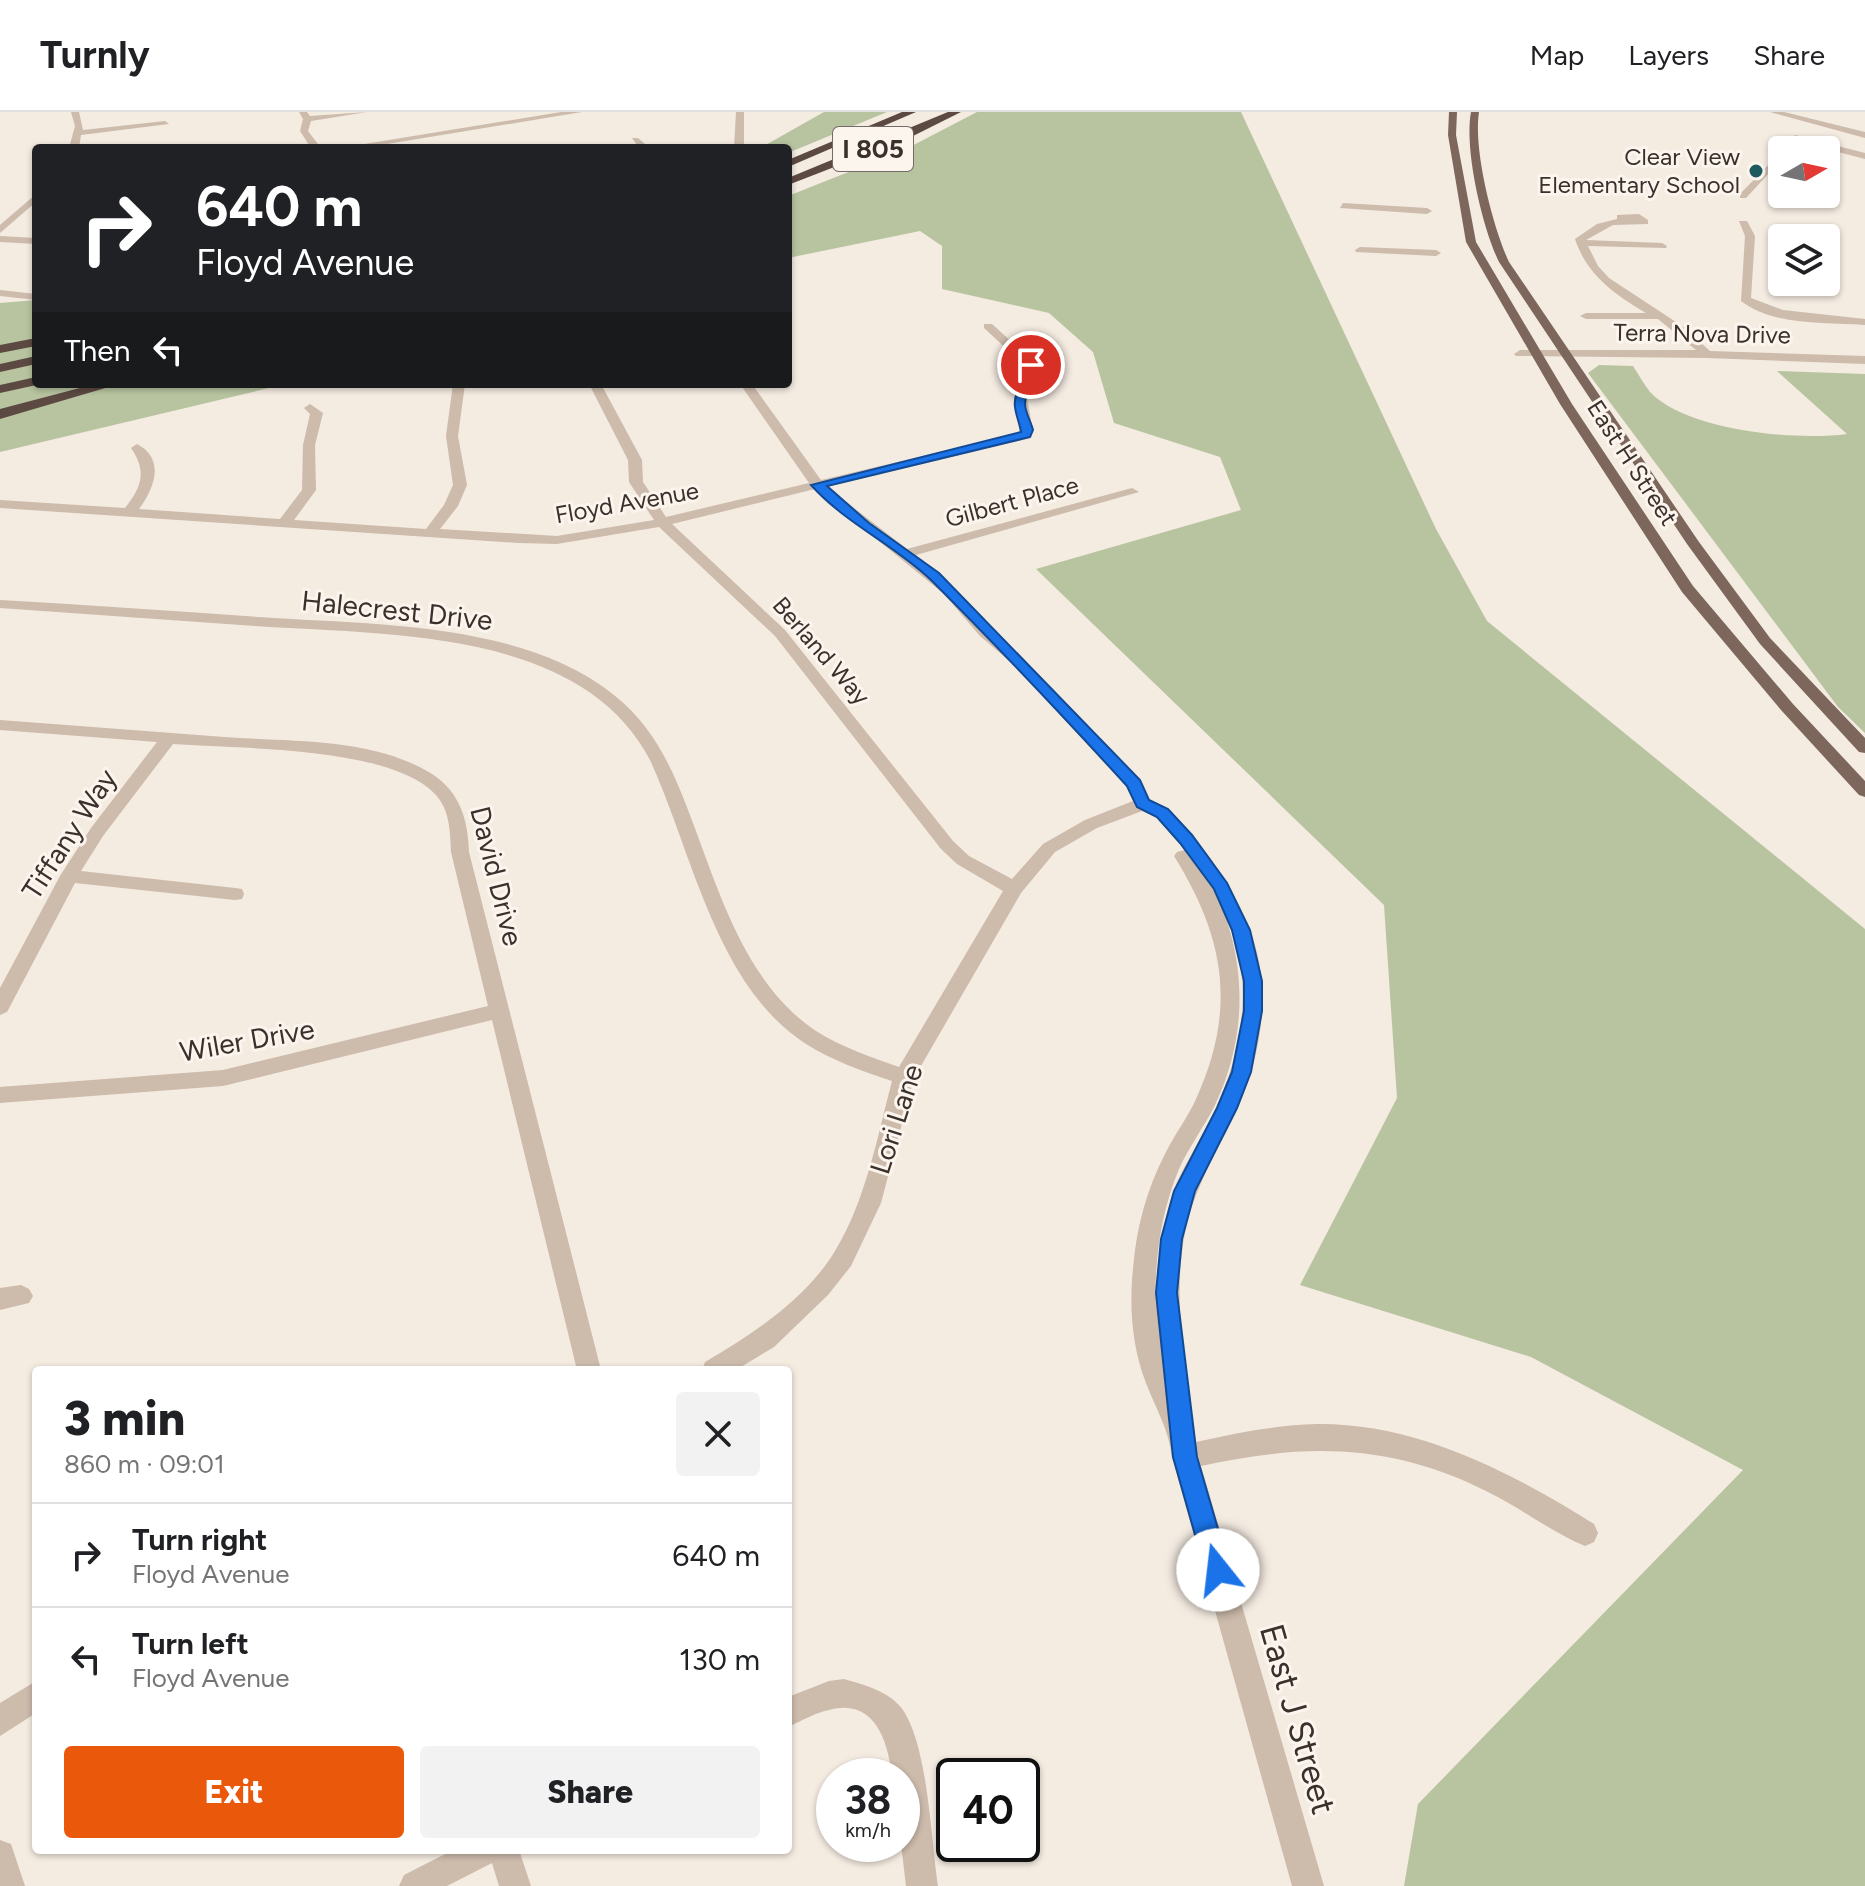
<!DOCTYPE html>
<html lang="en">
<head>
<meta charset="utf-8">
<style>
	body { margin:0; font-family:Figtree,sans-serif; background:#f2f2f2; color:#202124; height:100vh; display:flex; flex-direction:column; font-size:30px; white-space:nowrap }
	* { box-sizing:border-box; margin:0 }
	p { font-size:26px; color:#757577 }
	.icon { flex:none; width:44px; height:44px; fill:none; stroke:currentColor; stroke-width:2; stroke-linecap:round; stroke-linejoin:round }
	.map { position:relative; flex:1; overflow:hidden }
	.sheet { position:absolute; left:32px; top:1254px; width:760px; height:488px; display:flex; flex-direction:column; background:#fff; border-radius:8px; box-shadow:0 2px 6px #0004 }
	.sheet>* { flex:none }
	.hud { position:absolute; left:32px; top:32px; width:760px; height:244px; border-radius:8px; box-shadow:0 2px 6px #0004; background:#202124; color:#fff; overflow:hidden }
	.needle { width:52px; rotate:81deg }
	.controls { position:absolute; left:1768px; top:24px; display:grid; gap:16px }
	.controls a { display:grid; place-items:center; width:72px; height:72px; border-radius:8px; background:#fff; box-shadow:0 2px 6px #0004; font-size:40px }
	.speed { position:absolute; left:816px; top:1646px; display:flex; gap:16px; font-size:40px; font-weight:700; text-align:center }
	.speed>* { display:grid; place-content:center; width:104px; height:104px; border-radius:50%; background:#fff; box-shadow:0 2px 6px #0004; line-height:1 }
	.speed small { font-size:20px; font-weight:400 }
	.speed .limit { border:4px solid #111; border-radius:12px; background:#fff; color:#111 }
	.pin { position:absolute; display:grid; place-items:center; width:68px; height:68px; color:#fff; margin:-34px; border:4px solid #fff; border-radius:50%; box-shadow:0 2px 8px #0007 }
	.me { position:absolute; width:88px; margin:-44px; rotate:344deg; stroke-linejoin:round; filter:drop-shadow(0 0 6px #0008) }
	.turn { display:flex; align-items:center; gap:28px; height:168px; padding:0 32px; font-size:36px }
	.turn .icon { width:104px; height:104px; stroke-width:2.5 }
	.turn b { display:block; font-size:56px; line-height:68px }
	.then { display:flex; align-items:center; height:76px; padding:0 32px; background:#0003; gap:16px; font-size:30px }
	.round { display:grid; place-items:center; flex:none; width:84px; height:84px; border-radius:8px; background:#f2f2f2 }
	.headline { display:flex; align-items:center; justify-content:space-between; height:136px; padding:0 32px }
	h1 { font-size:48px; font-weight:800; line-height:60px }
	.cta { display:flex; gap:16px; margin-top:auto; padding:16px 32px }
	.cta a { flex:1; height:92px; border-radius:8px; background:#ea580c; color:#fff; font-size:32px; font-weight:800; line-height:92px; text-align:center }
	.cta a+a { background:#f2f2f2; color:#202124 }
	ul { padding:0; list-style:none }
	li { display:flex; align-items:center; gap:24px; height:104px; padding:0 32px; border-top:2px solid #e0e0e0 }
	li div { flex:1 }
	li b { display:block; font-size:30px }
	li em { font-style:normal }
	header { display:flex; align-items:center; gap:48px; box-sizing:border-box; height:112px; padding:0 40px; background:#fff; border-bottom:2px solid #e0e0e0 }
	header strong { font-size:38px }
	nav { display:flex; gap:44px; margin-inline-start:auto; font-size:28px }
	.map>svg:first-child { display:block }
</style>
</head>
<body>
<header>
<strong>Turnly</strong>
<nav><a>Map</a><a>Layers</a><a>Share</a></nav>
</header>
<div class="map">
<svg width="1865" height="1774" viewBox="0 0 1865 1774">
	<rect width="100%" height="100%" fill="#f4ebe1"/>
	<path fill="#b8c4a0" d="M824,0h63l-99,41v-5h-28z
		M977,0h264l195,417 51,92 378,308v957h-461l14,-82 325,-334 -212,-113 -231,-72 97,-187 -13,-193 -348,-336 205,-59 -21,-53 -106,-34 -21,-71 -44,-39 -107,-24v-43l-22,-15 -132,27v-62l116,-46z
		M36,188v84h250l-286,68v-149z
		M1599,253l34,1c5,8 11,18 17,26 37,39 146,49 197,42l-70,-63 88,3v359l-27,-26 -250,-334z"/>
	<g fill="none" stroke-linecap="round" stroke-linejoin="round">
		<path fill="#cdbbac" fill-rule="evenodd" d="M71,0h8l4,18 82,-9 4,3 -88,11 -2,13h-10l6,-22z
			M299,0h8l3,4 57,-4 -56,9 -3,10 13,17h-10l-11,-17 3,-12z
			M561,0h21l-219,36h-23z
			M736,0h8v36h-10z
			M1770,0h14l81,20v6z
			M1795,23l70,18v6l-73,-19z
			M632,26h6l12,10h-11z
			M1782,39v8l-36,39h-6v-4z
			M36,82v8l-36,31v-8z
			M1343,91l84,5 5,3 -5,3 -87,-6z
			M1639,102l9,6v4l-35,1 -27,15 76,3 5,3 -1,2 -78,-2 10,20 11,12 73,48 28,25 155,5v8l-158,-6 -191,-2 -2,-2 6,-4h176l-38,-31h-72l-6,-3 6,-3h60c-32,-19 -59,-38 -71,-74l22,-15 20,-5v-4z
			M1739,109h8l8,15 -4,62 32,12 82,9v6c-39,-3 -92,1 -124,-24l4,-65z
			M0,124l36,2v6l-36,-2z
			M1360,135l76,3 5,3 -5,3 -80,-4 -1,-2z
			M0,178l36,4v6l-36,-4z
			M984,212h8l45,41 -10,33 6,33 -2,7 -204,49 80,62 225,-61 7,4 -223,63 39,33 185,192c4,6 6,17 11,21 11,9 18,8 29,21 29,31 54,66 69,106 24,58 13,126 -12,182 -20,42 -45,81 -53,128 -12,67 3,137 12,204 40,-9 80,-17 121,-18 100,-1 194,48 277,100l4,9 -4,9 -9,4c-34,-14 -64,-38 -97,-54 -97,-49 -183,-49 -287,-26l123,420h-32l-120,-429c-3,-27 -16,-48 -26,-74 -14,-36 -17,-76 -13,-114 3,-41 14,-81 33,-117 9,-18 22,-35 30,-53 41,-90 29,-161 -22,-243l3,-4 8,-2 -29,-33 -14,-6 -45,17 -42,24 -34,41 -107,185 -33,125 -30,63 -23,29 -54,52 -38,23h-34l3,-8c48,-28 101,-63 130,-111 31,-51 42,-113 57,-170 -30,-10 -62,-21 -89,-39 -88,-59 -111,-191 -153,-282 -69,-133 -267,-125 -395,-134 -85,-6 -170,-12 -255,-18v-8c86,5 173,11 259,17 113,8 262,4 355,78 38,30 57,70 74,115 30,77 55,172 128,221 25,16 55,26 83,36l104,-176 -46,-27 -16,-15 -166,-213 -116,-109 -102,17 -38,-1 -519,-35v-8l125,8c17,-21 22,-37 6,-60l6,-4c29,15 17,45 2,65l141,10 22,-29 1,-45 7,-31 -6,-6 6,-4 13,9 -8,32 1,45 -22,30 132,9 18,-24 9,-20 -7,-49 7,-52h12l-7,52 9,49 -9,21 -18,23 117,7 97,-16 -25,-38 -1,-22 -39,-76h12l41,76 1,22 23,35 143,-34 -69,-99h12l69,96 199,-47 -6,-30 11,-37 -41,-38zM815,377l129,105 36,42 34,29 112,121 7,15 -48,19 -42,24 -31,35 -43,-23 -16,-15 -168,-211 -113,-106zM1227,809c28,59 15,132 -12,189 -13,28 -31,54 -42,82 -13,38 -15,76 -17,115 -2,-47 5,-95 23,-138 10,-22 25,-42 36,-64 28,-59 32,-122 12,-184z
			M0,608c75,6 150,11 224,17 67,5 149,0 208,37 28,18 36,46 37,78l132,518h-24l-85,-350 -269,66 -223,17v-16l223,-17 265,-64 -37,-154c-1,-21 -1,-42 -16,-58 -46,-48 -195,-45 -262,-50l-70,92 -22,35 154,17 7,1 2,5 -2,5 -7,1 -160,-17 -68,129 -7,3v-27l60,-112 31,-48 66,-86 -157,-12z
			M21,1173l8,4 4,7 -4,7 -29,7v-22z
			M844,1567c21,6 45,12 59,31 25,37 28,130 35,176h-32l-5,-42 1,-68h-10c-4,-34 -17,-79 -63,-66 -14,3 -28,11 -41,17v-30l41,-16z
			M36,1569v32l-36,23v-33z
			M0,1728l11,4 14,42h-25z
			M453,1738h66l12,36h-32l-7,-23 -45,23h-48l5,-11z"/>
		<path fill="#7d675c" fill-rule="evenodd" d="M1449,0h8l-1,23 20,107 96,162 121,182 100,118 72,77v16l-6,-2 -78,-85 -99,-118 -122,-188 -94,-162 -18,-107z
			M1471,0h8c-6,38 14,116 30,150l190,280 71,96 95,100v15l-6,-1 -99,-108 -73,-100 -188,-282c-17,-35 -35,-113 -28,-150z"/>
		<path fill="#5c4a42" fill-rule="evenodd" d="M902,0h14l-128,55v-7z
			M948,0h13l-52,26 -121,47v-7z
			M36,226v8l-36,7v-8z
			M36,244v8l-36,8v-8z
			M36,265v7h5l-41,9v-8z
			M95,272h24l-119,35v-10z"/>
	</g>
	<path fill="#1a73e8" stroke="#114b97" stroke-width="2" d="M1027,251l10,2c-1,15 -12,24 -12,39 0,8 6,18 8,26l-3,7 -203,49 42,37 70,50 201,207 9,20 19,9 24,26 35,48 23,47 12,51v30l-11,61 -14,36 -42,83 -13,48 -5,54 20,164 33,113 -3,9 -9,4 -9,-4 -4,-9 -32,-113 -17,-164 5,-54 13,-48 43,-83 15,-36 12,-61v-30l-12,-51 -18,-41 -34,-46 -23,-26 -20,-10 -10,-21c-64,-70 -129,-139 -195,-205 -37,-36 -86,-57 -121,-96l210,-53c-1,-8 -5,-16 -6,-25 -2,-12 9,-32 12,-44z"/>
	<circle fill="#1f5a5e" stroke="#fbf5ee" stroke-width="3" cx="1756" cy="59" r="8"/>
	<g text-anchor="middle" stroke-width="6" stroke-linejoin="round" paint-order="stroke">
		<g font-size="24" fill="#3b302b" stroke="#fbf5ee" text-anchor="end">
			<text x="1740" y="53">Clear View<tspan x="1740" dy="28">Elementary School</tspan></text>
		</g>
		<g font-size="24" fill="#3b302b" stroke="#fbf5ee">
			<text transform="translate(1702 222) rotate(1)" y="8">Terra Nova Drive</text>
			<text transform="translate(1632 351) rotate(57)" y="8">East H Street</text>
			<text transform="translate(1012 390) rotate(-15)" y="8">Gilbert Place</text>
			<text transform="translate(627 391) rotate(-10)" y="8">Floyd Avenue</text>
			<text transform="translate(821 539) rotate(49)" y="8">Berland Way</text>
		</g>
		<rect fill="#fbf5ee" stroke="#756b66" stroke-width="2" x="833" y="15" width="80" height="44" rx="6"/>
		<g font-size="26" font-weight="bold" fill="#3b302b">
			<text x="873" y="46">I 805</text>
		</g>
		<g font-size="28" fill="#3b302b" stroke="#fbf5ee">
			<text transform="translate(397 498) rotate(6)" y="10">Halecrest Drive</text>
			<text transform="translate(69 722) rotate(-57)" y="10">Tiffany Way</text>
			<text transform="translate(497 764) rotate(76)" y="10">David Drive</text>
			<text transform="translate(247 928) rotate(-10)" y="10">Wiler Drive</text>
			<text transform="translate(896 1007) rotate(-72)" y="10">Lori Lane</text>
		</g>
		<g font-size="34" fill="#3b302b" stroke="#fbf5ee">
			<text transform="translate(1298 1607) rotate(74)" y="12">East J Street</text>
		</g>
	</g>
</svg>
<div class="controls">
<a><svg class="needle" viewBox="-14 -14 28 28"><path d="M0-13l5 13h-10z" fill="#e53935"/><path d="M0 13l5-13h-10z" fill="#757577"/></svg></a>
<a><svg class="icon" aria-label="layers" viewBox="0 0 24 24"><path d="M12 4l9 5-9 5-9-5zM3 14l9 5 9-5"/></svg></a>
</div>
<div class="speed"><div>38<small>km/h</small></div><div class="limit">40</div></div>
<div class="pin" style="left:1031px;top:253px;background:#d93025"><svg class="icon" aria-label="arrive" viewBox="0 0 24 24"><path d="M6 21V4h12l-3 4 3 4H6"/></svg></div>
<svg class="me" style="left:1218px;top:1458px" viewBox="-20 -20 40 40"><circle r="19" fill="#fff"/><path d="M0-13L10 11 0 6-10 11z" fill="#1a73e8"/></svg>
<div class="hud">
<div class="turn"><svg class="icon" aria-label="right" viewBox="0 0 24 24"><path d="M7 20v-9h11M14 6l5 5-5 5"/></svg><div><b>640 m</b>Floyd Avenue</div></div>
<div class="then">Then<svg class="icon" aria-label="left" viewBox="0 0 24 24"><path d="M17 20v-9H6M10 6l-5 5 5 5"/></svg></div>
</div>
<section class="sheet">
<div class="headline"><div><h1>3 min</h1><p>860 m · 09:01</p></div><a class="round"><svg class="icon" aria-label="close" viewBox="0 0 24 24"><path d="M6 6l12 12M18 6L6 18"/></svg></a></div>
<ul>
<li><svg class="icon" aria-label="right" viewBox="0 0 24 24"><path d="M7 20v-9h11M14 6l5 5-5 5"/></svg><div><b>Turn right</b><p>Floyd Avenue</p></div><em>640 m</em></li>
<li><svg class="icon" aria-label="left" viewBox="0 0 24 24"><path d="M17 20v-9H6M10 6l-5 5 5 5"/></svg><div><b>Turn left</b><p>Floyd Avenue</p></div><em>130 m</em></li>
</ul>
<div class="cta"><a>Exit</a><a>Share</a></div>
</section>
</div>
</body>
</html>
